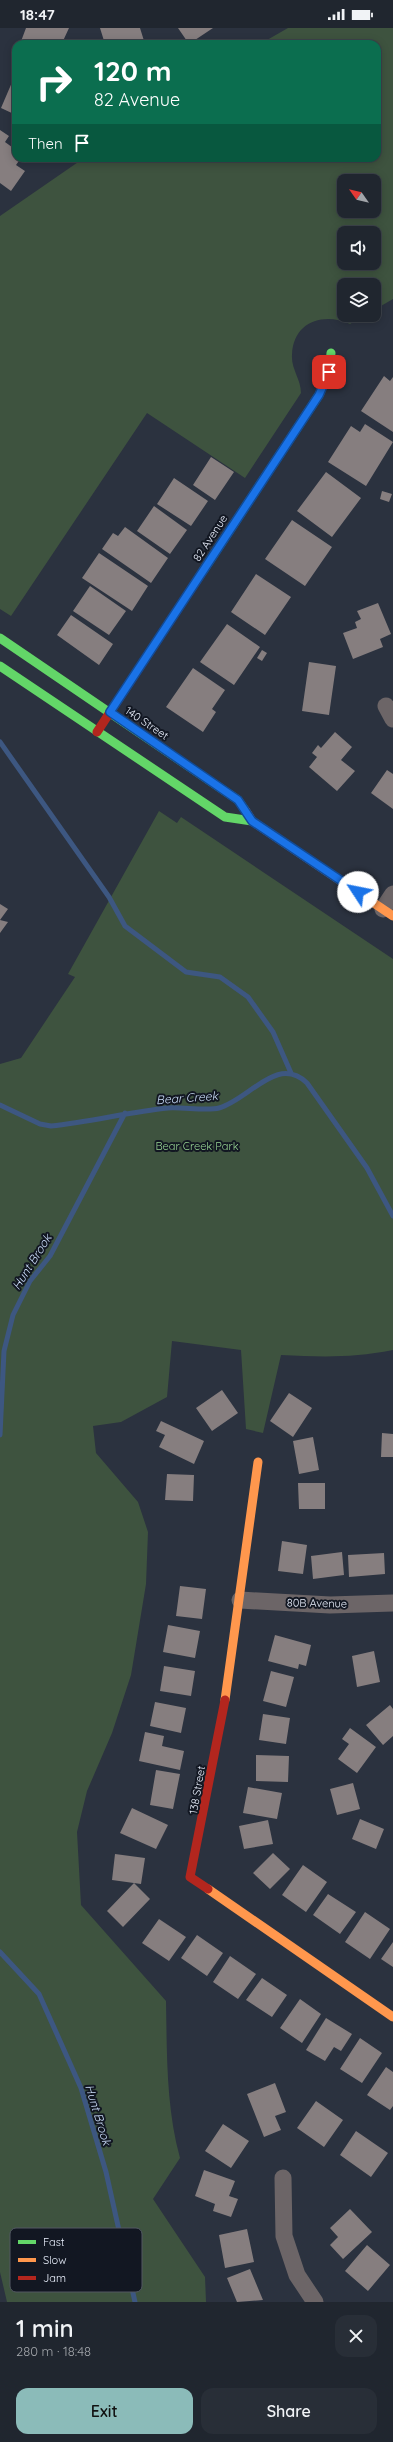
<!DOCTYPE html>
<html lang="en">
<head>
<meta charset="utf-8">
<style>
	body { margin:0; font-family:Quicksand,sans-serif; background:#282e37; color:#f1f3f6; height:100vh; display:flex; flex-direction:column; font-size:15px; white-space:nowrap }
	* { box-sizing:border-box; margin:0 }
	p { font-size:13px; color:#a2a5aa }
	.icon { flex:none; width:22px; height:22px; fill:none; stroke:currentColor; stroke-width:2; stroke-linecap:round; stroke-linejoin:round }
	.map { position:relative; height:2274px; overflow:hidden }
	.side { display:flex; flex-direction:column; background:#20262f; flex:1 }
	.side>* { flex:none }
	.banner { position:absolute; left:12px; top:12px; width:369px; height:122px; border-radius:12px; box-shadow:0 2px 10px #0003,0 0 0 1px #3d434b; background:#0b6e4f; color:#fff; overflow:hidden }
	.needle { width:26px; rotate:304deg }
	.fabs { position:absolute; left:337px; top:146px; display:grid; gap:8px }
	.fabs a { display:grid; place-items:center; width:44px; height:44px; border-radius:8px; background:#20262f; box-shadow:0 2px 10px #0003,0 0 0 1px #3d434b; font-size:20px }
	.pin { position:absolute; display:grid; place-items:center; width:34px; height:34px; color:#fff; margin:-17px; border-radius:8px; box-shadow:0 2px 6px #0006 }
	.me { position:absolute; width:44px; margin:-22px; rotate:304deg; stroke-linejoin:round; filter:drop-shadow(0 0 3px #0008) }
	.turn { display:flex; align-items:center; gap:14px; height:84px; padding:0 16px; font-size:18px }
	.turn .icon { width:52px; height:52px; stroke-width:2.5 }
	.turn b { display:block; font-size:28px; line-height:34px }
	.then { display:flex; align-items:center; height:38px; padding:0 16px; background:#0003; gap:8px; font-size:15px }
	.round { display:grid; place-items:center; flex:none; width:42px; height:42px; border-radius:12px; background:#282e37 }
	.overview { display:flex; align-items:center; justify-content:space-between; height:68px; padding:0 16px }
	h1 { font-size:24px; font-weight:600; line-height:30px }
	.action { display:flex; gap:8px; margin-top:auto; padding:8px 16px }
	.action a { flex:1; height:46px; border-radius:12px; background:#8bbbb9; color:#111; font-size:16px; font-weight:600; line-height:46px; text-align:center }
	.action a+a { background:#282e37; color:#f1f3f6 }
	.status { display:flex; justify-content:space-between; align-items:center; height:28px; padding:0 20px; background:#20262f; direction:ltr }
	.status svg { height:11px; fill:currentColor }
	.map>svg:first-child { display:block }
</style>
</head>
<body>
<div class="status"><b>18:47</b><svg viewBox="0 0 49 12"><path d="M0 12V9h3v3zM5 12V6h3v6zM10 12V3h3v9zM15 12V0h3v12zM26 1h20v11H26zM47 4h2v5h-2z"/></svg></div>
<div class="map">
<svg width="393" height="2274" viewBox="0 0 393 2274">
	<rect width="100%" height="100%" fill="#2b323f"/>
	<path fill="#3e533f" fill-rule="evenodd" d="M288,0h105v271l-19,11v-25h-30v30h21l-15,9c-27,-12 -57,-2 -58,31 -1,14 9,24 9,38l-56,85 -98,-65 -136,203 -11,-7v-393l84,-58h293v-114h-117zM344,153h30v30h-30zM344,205h30v30h-30z
		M159,783l18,12 4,-6 212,142v391c-41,8 -71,7 -112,5l-18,78 -17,-4 -5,-79 -69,-9 -5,56 -46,25 -28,4 3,27 42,49 10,30 -2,52 -15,91 -19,58 -25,58 -10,41 4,73 85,96c1,53 0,106 14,157l-27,41 52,78 1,25h-199l-7,-30v-1208l21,-6 54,-81 -7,-3z"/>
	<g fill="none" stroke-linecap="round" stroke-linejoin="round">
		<path stroke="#3d5781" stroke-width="5" d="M0,714l109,155 16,29 61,46 34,5 28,20 25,35 18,41
			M0,1077l40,19 11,2c39,-4 78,-14 117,-18 14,-1 40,3 51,0 30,-8 58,-54 88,-25l60,85 26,48
			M0,1407l4,-84 9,-36 17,-34 20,-25 75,-143
			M0,1924l39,42 42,94 25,84 29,130"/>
	</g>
	<path fill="#867e7f" d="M26,0h43l-6,13 8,3h-51z
		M100,0h40l5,16h-40z
		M178,0h35l-24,16z
		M16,45v42l-15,-7z
		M0,102l9,6 -4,6 11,8v8h5l-5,7 9,6 -14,20 -11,-8z
		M384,348l6,5 3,-4v55l-32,-21z
		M365,396l28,18 -27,44 -38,-24 23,-36 9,6z
		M211,429l23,15 -19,28 -22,-15z
		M326,444l35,26 -29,39 -35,-26z
		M174,450l34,23 -17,25 -34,-22z
		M382,463l10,3 -3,8 -9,-3z
		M154,478l33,24 -17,24 -33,-23z
		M292,492l40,27 -27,39 -40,-27z
		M125,499l43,31 -17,25 -49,-34 11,-16 5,3z
		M99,525l49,33 -16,25 -50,-33z
		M256,546l35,23 -26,38 -34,-23z
		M90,558l36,25 -17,24 -36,-24z
		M378,575l13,31 -11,5 3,8 -30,12 -10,-26 14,-5 -2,-6 6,-3 -4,-8z
		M71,587l42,29 -14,21 -42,-30z
		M227,596l33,23 -26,38 -34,-23z
		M262,622l5,3 -5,8 -5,-3z
		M309,634l27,4 -7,49 -27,-4z
		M193,640l32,22 -13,19 4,3 -13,20 -37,-25z
		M335,704l17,15 -11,13 14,11 -18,20 -28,-24 8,-10 -5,-4 6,-8 3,3z
		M387,742l6,4v35l-22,-16z
		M0,876l8,5 -8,11 8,2 -8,11z
		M222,1362l16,23 -26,18 -16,-23z
		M289,1365l23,15 -19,29 -23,-16z
		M161,1393l43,20 -10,23 -35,-17 6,-12 -9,-4z
		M382,1405l11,1v23h-12z
		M313,1409l6,33 -20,4 -6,-33z
		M167,1446l27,1 -1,26 -28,-1z
		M298,1455h27v26h-26z
		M282,1513l25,4 -4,29 -25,-3z
		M342,1524l2,23 -31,4 -2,-23z
		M384,1525l1,21 -36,3 -1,-22z
		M180,1558l26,3 -4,30 -26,-3z
		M168,1597l32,6 -5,27 -32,-6z
		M275,1607l36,10 -5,21 -7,-2 -1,5 -30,-8z
		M374,1623l6,31 -23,5 -5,-31z
		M164,1638l31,5 -4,25 -31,-5z
		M271,1643l23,6 -8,30 -23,-6z
		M155,1674l31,6 -5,25 -31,-7z
		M390,1677l3,4v27l-10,9 -17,-20z
		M263,1686l27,4 -4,26 -27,-4z
		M350,1700l26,19 -19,26 -19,-14 11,-15 -7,-5z
		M145,1704l19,4 -2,10 22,5 -4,19 -41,-9z
		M256,1727l33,1 -1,26 -32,-1z
		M156,1742l24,4 -7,35 -23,-4z
		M353,1755l7,26 -23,6 -7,-26z
		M248,1759l34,6 -5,26 -34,-6z
		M132,1780l36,17 -12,24 -36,-16z
		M360,1791l24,10 -8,20 -24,-10z
		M268,1792l5,24 -29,5 -5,-23z
		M273,1825l17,16 -20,20 -17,-16z
		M115,1826l30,4 -4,26 -29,-4z
		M303,1837l24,17 -21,30 -24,-17z
		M134,1855l16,16 -27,28 -16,-16z
		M328,1866l28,18 -16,22 -27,-19z
		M365,1884l25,17 -20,30 -25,-17z
		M159,1891l27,18 -17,24 -27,-18z
		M197,1907l26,18 -16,23 -26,-18z
		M393,1914v25l-12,-8z
		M230,1928l26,18 -18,25 -25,-17z
		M262,1950l25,17 -15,22 -26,-17z
		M300,1971l21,15 -19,29 -22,-15z
		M326,1990l26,16 -11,17 -7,-4 -9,14 -19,-11z
		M360,2010l22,15 -20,30 -22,-14z
		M386,2039l7,5v34l-3,4 -23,-15z
		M275,2055l11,29 -11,4 6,14 -17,7 -17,-43z
		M316,2073l27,19 -19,27 -27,-19z
		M223,2096l26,17 -18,27 -26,-17z
		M356,2103l32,22 -17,24 -31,-22z
		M204,2142l31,11 -6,15 9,3 -7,18 -18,-6 2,-7 -20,-8z
		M350,2181l22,23 -29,27 -13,-14 8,-8 -8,-9z
		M247,2201l7,33 -29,6 -6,-33z
		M367,2217l23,20 -22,26 -23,-20z
		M250,2241l13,31 -26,2 -10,-24z"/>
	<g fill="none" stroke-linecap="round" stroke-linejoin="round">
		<path stroke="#6c6567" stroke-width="17" d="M386,678l7,13
			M383,881l10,-15
			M240,1572l90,5 63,-2
			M283,2150l1,58 13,39 18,27"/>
		<path stroke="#63d668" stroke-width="9" d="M203,543l116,-176 10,-23 2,-19
			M0,610l238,162 7,10
			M0,638l225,151 27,4"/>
		<path stroke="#ff974d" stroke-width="9" d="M245,782l7,11 141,95
			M225,1672l33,-238
			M208,1861l185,128"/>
		<path stroke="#b3261e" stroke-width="9" d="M97,704l106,-161
			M208,1861l-18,-12 35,-177"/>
	</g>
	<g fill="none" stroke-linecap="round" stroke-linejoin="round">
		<g stroke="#114b97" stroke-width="10">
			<path id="route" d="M329,344l-10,23 -209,317 128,88 14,21 106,71"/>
		</g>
		<use href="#route" stroke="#1a73e8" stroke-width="7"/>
	</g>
	<g text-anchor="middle" stroke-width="4" stroke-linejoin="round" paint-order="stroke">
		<g font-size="11" fill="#e9effc" stroke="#121722">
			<text transform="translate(210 510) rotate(-57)" y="4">82 Avenue</text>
			<text transform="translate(147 695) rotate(34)" y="4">140 Street</text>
			<text transform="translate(317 1575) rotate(1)" y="4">80B Avenue</text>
			<text transform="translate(197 1762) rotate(-80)" y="4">138 Street</text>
		</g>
		<g font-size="11" fill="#97d392" stroke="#121722">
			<text x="197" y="1122">Bear Creek Park</text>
		</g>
		<g font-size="12" font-style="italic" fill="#ccdefa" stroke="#121722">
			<text transform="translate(187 1070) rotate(-4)" y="4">Bear Creek</text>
			<text transform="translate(32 1234) rotate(-58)" y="4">Hunt Brook</text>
			<text transform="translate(98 2087) rotate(73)" y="4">Hunt Brook</text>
		</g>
	</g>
	<rect x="10" y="2200" width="132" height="64" rx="6" fill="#121722" stroke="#525863" stroke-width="1"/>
	<rect x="18" y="2212" width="18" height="4" fill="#63d668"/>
	<rect x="18" y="2230" width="18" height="4" fill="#ff974d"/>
	<rect x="18" y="2248" width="18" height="4" fill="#b3261e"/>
	<g font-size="11" fill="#e9effc">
		<text x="43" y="2218">Fast</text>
		<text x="43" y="2236">Slow</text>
		<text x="43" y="2254">Jam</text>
	</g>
</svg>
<div class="fabs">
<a><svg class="needle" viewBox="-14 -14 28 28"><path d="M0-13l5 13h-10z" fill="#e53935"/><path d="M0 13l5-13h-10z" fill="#a2a5aa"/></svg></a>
<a><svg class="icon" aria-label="sound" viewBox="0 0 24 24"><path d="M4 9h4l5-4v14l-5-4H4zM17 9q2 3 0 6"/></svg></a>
<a><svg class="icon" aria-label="layers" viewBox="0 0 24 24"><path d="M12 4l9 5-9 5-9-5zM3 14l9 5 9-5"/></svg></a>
</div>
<div class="pin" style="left:329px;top:344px;background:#d93025"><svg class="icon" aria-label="arrive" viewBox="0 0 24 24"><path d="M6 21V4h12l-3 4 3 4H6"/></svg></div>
<svg class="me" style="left:358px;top:864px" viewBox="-20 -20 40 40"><circle r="19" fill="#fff"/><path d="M0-13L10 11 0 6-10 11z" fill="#1a73e8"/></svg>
<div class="banner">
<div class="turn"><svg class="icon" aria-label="right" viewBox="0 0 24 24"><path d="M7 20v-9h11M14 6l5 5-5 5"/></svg><div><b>120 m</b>82 Avenue</div></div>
<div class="then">Then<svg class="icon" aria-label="arrive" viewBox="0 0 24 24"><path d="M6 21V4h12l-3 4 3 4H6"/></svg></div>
</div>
</div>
<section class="side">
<div class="overview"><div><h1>1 min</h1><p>280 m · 18:48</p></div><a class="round"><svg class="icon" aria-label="close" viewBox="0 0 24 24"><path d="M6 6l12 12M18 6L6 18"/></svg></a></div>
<div class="action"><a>Exit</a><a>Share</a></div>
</section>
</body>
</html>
